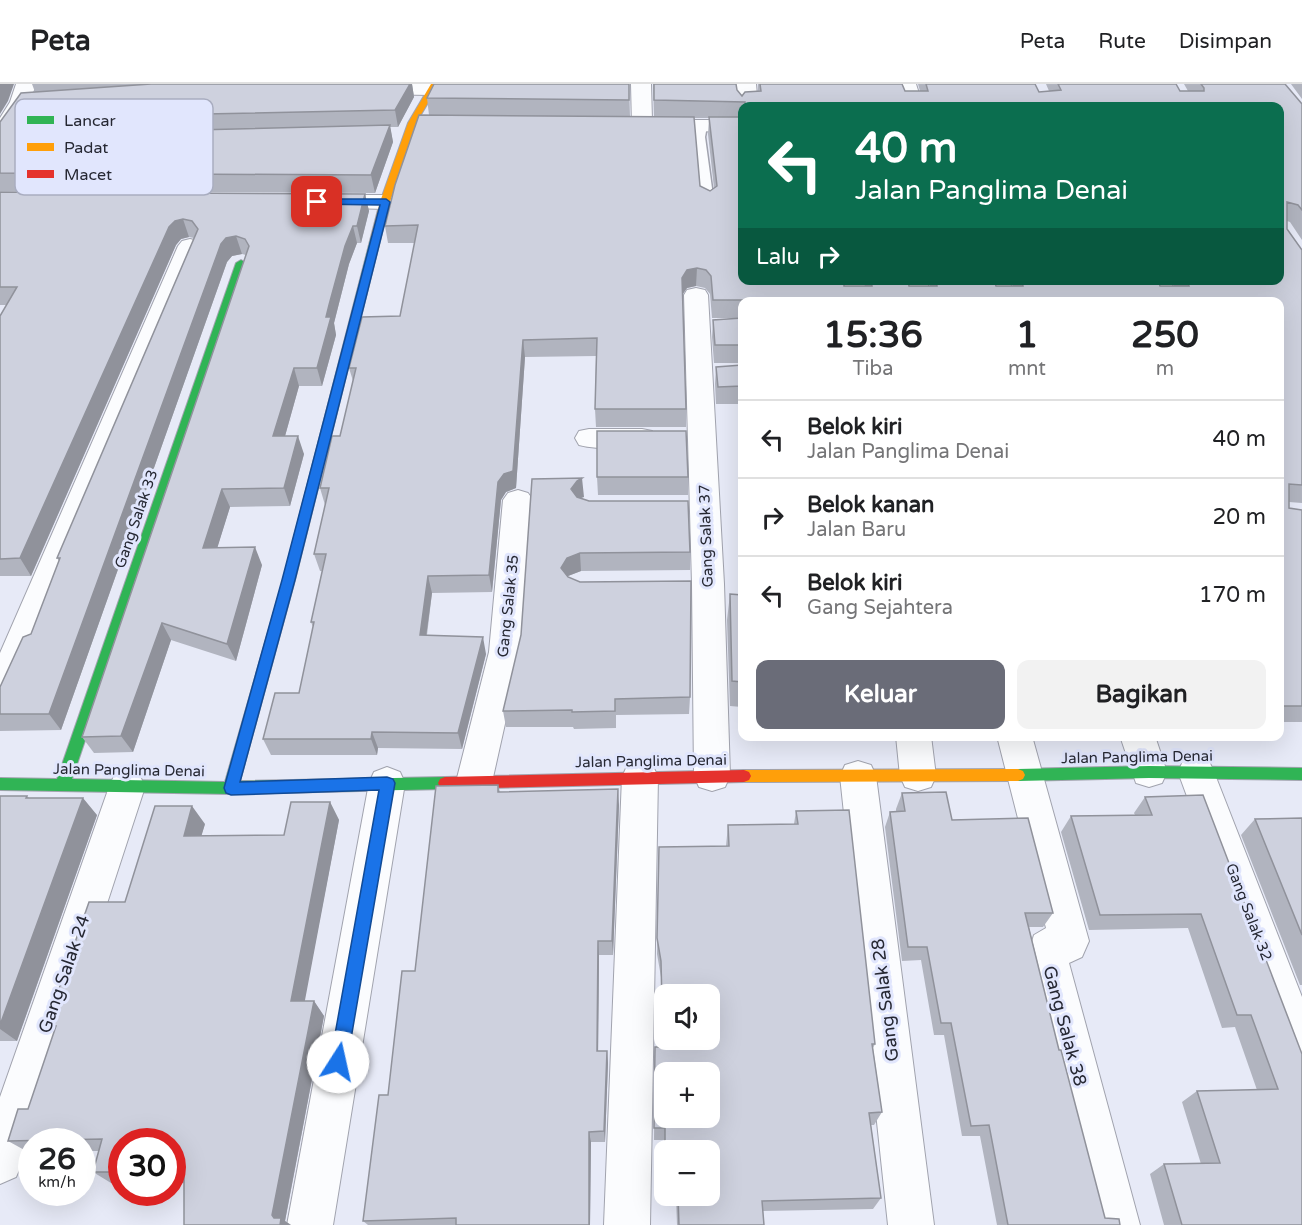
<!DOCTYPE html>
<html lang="id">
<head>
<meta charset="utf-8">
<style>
	body { margin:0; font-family:"Varela Round",sans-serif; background:#f2f2f2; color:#202124; height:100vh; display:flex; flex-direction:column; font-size:22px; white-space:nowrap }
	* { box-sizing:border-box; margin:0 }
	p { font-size:20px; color:#757577 }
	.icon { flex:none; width:33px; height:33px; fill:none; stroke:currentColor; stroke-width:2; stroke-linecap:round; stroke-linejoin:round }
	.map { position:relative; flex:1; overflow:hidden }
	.details { position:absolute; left:738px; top:213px; width:546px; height:444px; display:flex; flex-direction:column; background:#fff; border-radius:12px; box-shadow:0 6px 24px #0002 }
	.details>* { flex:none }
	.banner { position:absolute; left:738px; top:18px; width:546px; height:183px; border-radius:12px; box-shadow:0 6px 24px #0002; background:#0b6e4f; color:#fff; overflow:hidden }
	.buttons { position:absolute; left:654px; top:900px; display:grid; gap:12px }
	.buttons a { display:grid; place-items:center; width:66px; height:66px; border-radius:12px; background:#fff; box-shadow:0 6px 24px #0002; font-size:30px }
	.speed { position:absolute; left:18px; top:1044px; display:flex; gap:12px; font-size:30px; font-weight:700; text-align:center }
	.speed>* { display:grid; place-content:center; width:78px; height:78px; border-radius:50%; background:#fff; box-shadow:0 6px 24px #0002; line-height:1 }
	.speed small { font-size:15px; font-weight:400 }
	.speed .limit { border:9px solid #d22; background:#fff; color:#111 }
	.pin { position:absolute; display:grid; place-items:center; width:51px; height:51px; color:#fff; margin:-26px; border-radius:12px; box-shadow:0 3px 9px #0006 }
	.me { position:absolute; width:66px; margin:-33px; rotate:10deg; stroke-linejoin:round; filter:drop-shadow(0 0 4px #0008) }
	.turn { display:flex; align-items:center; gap:21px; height:126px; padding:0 18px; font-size:27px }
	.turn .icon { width:78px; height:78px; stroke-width:2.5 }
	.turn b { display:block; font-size:42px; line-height:51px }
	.then { display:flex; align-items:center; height:57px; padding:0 18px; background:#0003; gap:12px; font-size:22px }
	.eta { display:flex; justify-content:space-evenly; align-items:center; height:102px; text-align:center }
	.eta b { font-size:36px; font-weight:800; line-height:42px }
	.cta { display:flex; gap:12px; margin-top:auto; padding:12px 18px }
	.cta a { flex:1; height:69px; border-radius:12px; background:#6a6c78; color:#fff; font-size:24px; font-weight:800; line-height:69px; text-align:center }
	.cta a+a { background:#f2f2f2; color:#202124 }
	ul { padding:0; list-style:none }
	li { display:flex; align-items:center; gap:18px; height:78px; padding:0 18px; border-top:2px solid #e0e0e0 }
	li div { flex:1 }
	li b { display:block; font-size:22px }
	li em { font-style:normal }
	header { display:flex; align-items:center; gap:36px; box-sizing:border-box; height:84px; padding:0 30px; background:#fff; border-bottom:2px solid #e0e0e0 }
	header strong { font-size:28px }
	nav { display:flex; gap:33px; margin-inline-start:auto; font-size:21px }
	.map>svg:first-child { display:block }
</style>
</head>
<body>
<header>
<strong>Peta</strong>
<nav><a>Peta</a><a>Rute</a><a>Disimpan</a></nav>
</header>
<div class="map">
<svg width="1302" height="1141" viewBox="0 0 1302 1141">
	<rect width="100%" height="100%" fill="#e7eaf7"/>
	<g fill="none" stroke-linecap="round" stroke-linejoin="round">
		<g stroke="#a1a3ae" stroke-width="3">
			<path id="lane" d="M702,39l5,3 -2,11 9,66 -6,3 -6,-3 -7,-66 2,-11z"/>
		</g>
		<g stroke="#a1a3ae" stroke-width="2">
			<path id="street" d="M16,0h20l-6,18 -20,32 -3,4 -7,2v-22l10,-16z
				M369,0h67l6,5 -3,4 -7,2 -70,-1 -3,-4 3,-4z
				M631,0h20l1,36h90v12l-107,-2 -3,-4z
				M736,0h20l2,22h-16l-1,4 -3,-4z
				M896,0h20l7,22h-20z
				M321,111h64l8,2 3,5 -3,5 -8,2 -72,-2 -3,-5 3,-5z
				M190,155l8,2 4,5 -185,446 -5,10 -12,4v-53l178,-407 4,-5z
				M840,196h24l3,22h-24z
				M903,196h24l4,22h-24z
				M985,196h24l7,22h-24z
				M1146,196h24l9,22h-25z
				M696,204l9,2 3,5 16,289 6,192 -5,11 -13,4 -13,-4 -5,-11 -2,-192 -8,-289 3,-5z
				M589,345h53l10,2 4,7 -4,7c-21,5 -52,5 -73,0l-4,-7 4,-7z
				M518,406l10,3 5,7 -12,152 -29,130 -5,11 -13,4 -13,-4 -5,-11 33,-130 14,-152 5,-7z
				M896,652h35l5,40 -5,11 -13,4 -13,-4 -5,-11z
				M997,652h35l57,205 -7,16 -13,6 71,262h-46l-67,-268 7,-22 12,-7z
				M1120,652h35l12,36 -5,11 -13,4 -13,-4z
				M1196,673l13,4 5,11 88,225v75l-15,-6 -6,-15 -103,-279 5,-11z
				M858,677l13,4 5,11 58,449h-46l-48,-449 5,-11z
				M640,678l13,4 5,11 -8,448h-46l18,-448 5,-11z
				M387,683l13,5 5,11 -72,442h-46l82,-442 5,-11z
				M127,687l13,5 5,11 -122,374 -7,16 -16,7v-87l109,-310 5,-11z"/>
		</g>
		<g stroke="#a1a3ae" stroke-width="2">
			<path id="fast" d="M376,150l5,3 -86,343 -55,201 205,-4 5,2 2,4 -2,4 -5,2 -214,5 -231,-4v-12l57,1 179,-516 5,-3 5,3 -174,516 153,3 58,-202 88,-343z
				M1149,682l153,2v12l-153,-2 -131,3 -5,-2 -2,-4 2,-4 5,-2z"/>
		</g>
		<g stroke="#a1a3ae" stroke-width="2">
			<path id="slow" d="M431,0h8l-23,39 -26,79 -9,35 -8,2 -2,-2 9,-35 28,-79z
				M1018,685l5,2 2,4 -2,4 -5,2 -274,1 -5,-2 -2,-4 2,-4 5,-2z"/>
		</g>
		<g stroke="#a1a3ae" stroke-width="2">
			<path id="jam" d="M744,686l5,2 2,4 -2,4 -5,2 -299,7 -5,-2 -2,-4 2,-4 5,-2z"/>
		</g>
		<use href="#lane" fill="#fbfcfe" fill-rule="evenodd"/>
		<use href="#street" fill="#fbfcfe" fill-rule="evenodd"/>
		<use href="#fast" fill="#30b455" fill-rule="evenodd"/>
		<use href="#slow" fill="#ff9f0a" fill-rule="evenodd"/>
		<use href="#jam" fill="#e5322d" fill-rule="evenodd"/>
	</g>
	<path fill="#b1b4bf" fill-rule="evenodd" d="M32,0h380l2,13 -16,30h-8l3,15 -18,51 -375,-2v-69l35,-30z
		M629,0l1,33h24l-1,-33h83l1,6 5,6 16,-5v-7h144l3,7h15l-2,-7h117l4,8 10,-1 -3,-7h130l4,7h8l-4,-7h101l17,20v136l-12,-18 -3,-1v8l15,21v253l-13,-1v6l13,2v212h-22v-420h-538v61h-28l-2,-26 1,-17 29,-2h-30l-2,-24 -5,-6 -9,-2 -9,2 -4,6 3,115v18h-90l-1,-18 1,-53 -71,1 -9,131 -10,4 -5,8 -9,92 -60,1 -5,42 59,19 -24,95 -84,-1 -1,7h-106l-8,-16 36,-46 14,-66 -2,-5 11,-51h-2l-6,-17 11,-49 -5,-17 20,-52 13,-55 -4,-13 51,-52 15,-73h-27l-3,-17 44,-111 -2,-17zM742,22h538v174h-108l2,6h-14l-2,-6h-147l2,6h-17l-2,-6h-65l1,6h-21l-1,-6h-42v6h-22l-102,-6zM694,34h15l-1,16 6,54 -4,3 -10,-5z
		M1291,0h11v15z
		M0,108l365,2 4,17 -8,32h-4l-8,21 -15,59 2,12 -14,51h-23l-14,50 19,18 -14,52 -60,1 -13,41 45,17 -26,96 -65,-21 -38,112 -39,1 -12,-16 164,-482 -4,-1 -10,2 -5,6 -166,468 -61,1v-44l31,-53 28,-73 -2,-3 137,-320 -5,-1 -8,2 -5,6 -145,331h-31v-260l7,-11h-7z
		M742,281v39h-26l-1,-20 1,-17z
		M597,393h91v18h-90z
		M532,395l52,18 -4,1 110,54v18l-109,1 -13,5 -1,1 123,120 -1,17 -73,1v13l-42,1 -1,-2h-67l-3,-16 18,-76z
		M730,510l12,1v112l-12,-1 -3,-86z
		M498,701l2,7 119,13 -6,150h-14l-1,96h9l1,12 -3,79h-14l-1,83h-222l-5,-4 25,-126 27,-124z
		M902,709l50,27 101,93 -10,14h-14l30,123 46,168 15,7h-123l-17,-89h-18l-18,-101h-10l-13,-75 -19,1 -17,-134 5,-15 6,-1v-2z
		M0,712h27l2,2 68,17 -80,226h-17z
		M1145,713l157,257v171h-138l-14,-51 14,-10h37l-19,-62 15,-11 60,-1 -22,-63 -13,1 -34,-100 -99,2 -28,-98 10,-16 64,-1 -1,-2z
		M330,718l9,18 -35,181h10l10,15 -39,205 6,4 -107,-42h-12v-41h-50v41h-11l-18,-11 6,-21h-17v-9h-50v10h-4l-20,-11 20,-32 26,-77 -8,-6 79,-124 80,-78 -4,12 83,-1z
		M796,727l79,233 -2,4 9,64 -8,13h-3l10,73 -8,11 -110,2 1,14h-87l-1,-29h34v-46h-45l-1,-10h-10l1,-93h7l-1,-70 -4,-23 2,-107 67,-1 2,-21 66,-1z
		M1302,734v167h-2l-59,-150 14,-16z"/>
	<path fill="#90929b" d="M0,0h14l-6,17 -8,13z
		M410,0h2l2,13 -16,30 -3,-17z
		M154,31l6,17 -12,8 -7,-17 5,-6z
		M390,41l3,17 -18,51 -4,-18z
		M365,110l4,17 -8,32 -4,-17z
		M183,135l6,18 -8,2 -5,6 -145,331 -11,-18 149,-331 6,-6z
		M353,142l4,17 -8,21 -15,59 2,12 -14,51 -5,-18 9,-51 3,-12 16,-59z
		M236,152l6,18 -10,2 -5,6 -166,468 -12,-16 172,-470 5,-6z
		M697,184l-1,18 -9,2 -5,7v-17l5,-8z
		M523,256l2,17 -9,131 -10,4 -5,8 -9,92 -3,-17 9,-93z
		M294,284l5,18 -19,68 -7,-18z
		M298,352l6,18 -14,52 -6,-18z
		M582,394l2,19 -6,2 -7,-10 6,-8z
		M222,405l8,18 -18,58 -9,-17z
		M255,463l7,18 -26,96 -9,-17z
		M580,469l1,18 -13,5 -5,10 -2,-18 6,-10z
		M428,492l4,17 -8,59 -4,-17z
		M162,539l9,17 -38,112 -12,-16z
		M483,553l3,17 -24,95 -4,-16z
		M372,648l6,16 -1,7 -6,-16z
		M618,705l1,16 -6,150 -1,-14z
		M83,714l14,17 -80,226 -17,-12v-4z
		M330,718l9,18 -37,196 -11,-15z
		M192,722l13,18 -9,30 -12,-18z
		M598,857l1,14 -1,108 -1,-12z
		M314,917l10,15 -39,205 6,4h-11l-8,-10z
		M607,967l1,12 -3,79 -1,-11z
		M589,1048l2,10 -1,83h-1z"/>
	<path fill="#ced1de" stroke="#90929b" stroke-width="1.5" fill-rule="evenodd" d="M151,0h259l-15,26 -241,5 -8,2 -5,6 5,6 8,2 236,-6 -19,50 -371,-2v-51l21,-29z
		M434,0h195v16l-202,-2z
		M654,0h82l1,6 5,6 3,-4 16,-1 -1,-7h142l3,7h23l-2,-7h109l4,8 22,-2 -3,-6h118l4,7h24v-3l-3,-4h84l17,20v106l-4,-5 -11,-3v27l15,21v235l-13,-1v24l13,2v196h-22v-404h-535l-2,-2h-30l-2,-24 -5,-6 -9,-2 -10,2 -5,8 4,131h-91l2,-71 -74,2 -10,131 -9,3 -6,8 -9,93 -61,1 -8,59 63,2 -25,96 -86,-1 -1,7h-108l12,-46h24l15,-71h-3l15,-68h-12l15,-66h-9l12,-52h8l16,-68h-7l13,-51 38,-1 18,-91 -33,1 10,-41 24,-70 275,2 6,69 10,5 7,-5 -8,-69h33v163h102v6h28l-1,-6h37l1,6h28l-1,-6h58l2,6h27l-1,-6h136l2,6h29l-2,-6h93v-174h-535v-4l-91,-2z
		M0,108l365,2 -8,32h-4l-8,20 -16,59 -3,12h5l-14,51h-23l-21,68h25l-14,52 -62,1 -19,59 52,-1 -28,97 -65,-21 -41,113 -39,1 167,-491 -4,-7 -9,-3 -10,2 -5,6 -172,470h-49v-27l23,-50 8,-3 29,-76h-3l141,-329 -6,-8 -9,-2 -8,2 -6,6 -149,331 -20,1v-243l17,-29h-17z
		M742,234v27h-27l-2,-25z
		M742,281v21l-24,1 -2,-20z
		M597,347h89l2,46h-91z
		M582,394l-5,3 -6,8 6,8 12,4h99l2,51 -110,1 -13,5 -6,10 7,9 12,5 111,-1 -1,116 -75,2v12l-43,1v-2l-69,1 18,-76 11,-156z
		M730,510l12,1v87l-10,-1z
		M498,701v7l120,-3 -6,152h-14l-1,110h10l-3,80 -15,1v93h-133v-7l-93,3 16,-126h9l14,-124h13l21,-185z
		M946,708l6,28 76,-2 25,95h-28l34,137h2l44,168 14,1 1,6h-112l-19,-100 -18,1 -20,-103h-10l-14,-76h-19l-18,-135 15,-1 -3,-18z
		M1203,711l99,259v171h-120l-18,-61 56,-1 -23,-72 81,-2 -27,-74h-14l-36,-101 -101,1 -29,-99 81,-1 -7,-18z
		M0,712h27l-1,2h57l-83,227z
		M291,718h39l-39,199h23l-42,214 2,3h7l-1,7h-96v-53h-12v-30h-50v30h-29l9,-33 -94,2 10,-32h10l28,-83h-10l43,-124h36l30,-96h37l-8,30 100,-1z
		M849,726l26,234h-3l10,68 -13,1 12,85 -119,3 2,24h-85l-1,-29h32v-46h-45v-22h-11l1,-81h8l-2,-86 -4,-23 2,-91 70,-1 -1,-21 70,-1 -2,-13zM664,910h46v46h-46zM664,988h46v46h-46z
		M1302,734v117l-47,-116z"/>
	<path fill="#1a73e8" stroke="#114b97" stroke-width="1.5" d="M317,115h69l4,3 -95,378 -55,202 147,-5 6,2 2,4 -48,279 -2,7 -7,2 -6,-2 -2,-7 49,-272 -148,5 -5,-2 -2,-5 58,-208 98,-375 -66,-1v-4z"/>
	<g text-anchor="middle" stroke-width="6" stroke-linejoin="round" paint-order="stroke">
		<g font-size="15" fill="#262833" stroke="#e1e6fd">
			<text transform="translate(136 435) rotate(-71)" y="5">Gang Salak 33</text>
			<text transform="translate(706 452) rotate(-92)" y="5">Gang Salak 37</text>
			<text transform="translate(508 522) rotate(-84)" y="5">Gang Salak 35</text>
			<text transform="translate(1137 673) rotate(-1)" y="5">Jalan Panglima Denai</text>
			<text transform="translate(651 677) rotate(-1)" y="5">Jalan Panglima Denai</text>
			<text transform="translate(129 686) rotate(1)" y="5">Jalan Panglima Denai</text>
			<text transform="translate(1249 828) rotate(69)" y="5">Gang Salak 32</text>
		</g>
		<g font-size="18" fill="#262833" stroke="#e1e6fd">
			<text transform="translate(64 890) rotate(-71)" y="6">Gang Salak 24</text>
			<text transform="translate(885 916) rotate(-97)" y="6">Gang Salak 28</text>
			<text transform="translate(1065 942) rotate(75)" y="6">Gang Salak 38</text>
		</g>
	</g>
	<rect x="15" y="15" width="198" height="96" rx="9" fill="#e1e6fd" stroke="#a9adc0" stroke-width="1.5"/>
	<rect x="27" y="32" width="27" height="8" fill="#30b455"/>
	<rect x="27" y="59" width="27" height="8" fill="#ff9f0a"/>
	<rect x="27" y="86" width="27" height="8" fill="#e5322d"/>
	<g font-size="16" fill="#262833">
		<text x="64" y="42">Lancar</text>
		<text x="64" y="69">Padat</text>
		<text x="64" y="96">Macet</text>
	</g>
</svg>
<div class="buttons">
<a><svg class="icon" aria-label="sound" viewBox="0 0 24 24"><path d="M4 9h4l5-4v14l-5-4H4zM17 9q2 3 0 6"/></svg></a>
<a>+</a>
<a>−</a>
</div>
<div class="speed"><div>26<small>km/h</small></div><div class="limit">30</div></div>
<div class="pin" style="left:317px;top:118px;background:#d93025"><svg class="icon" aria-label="arrive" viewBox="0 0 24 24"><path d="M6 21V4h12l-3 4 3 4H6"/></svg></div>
<svg class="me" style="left:338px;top:978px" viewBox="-20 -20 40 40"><circle r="19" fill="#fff"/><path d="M0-13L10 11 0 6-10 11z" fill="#1a73e8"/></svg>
<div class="banner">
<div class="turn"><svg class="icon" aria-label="left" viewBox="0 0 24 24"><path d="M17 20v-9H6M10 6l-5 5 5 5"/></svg><div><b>40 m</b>Jalan Panglima Denai</div></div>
<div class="then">Lalu<svg class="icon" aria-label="right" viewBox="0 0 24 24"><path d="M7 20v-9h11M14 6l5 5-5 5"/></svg></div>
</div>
<section class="details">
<div class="eta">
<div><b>15:36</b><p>Tiba</p></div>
<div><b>1</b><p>mnt</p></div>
<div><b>250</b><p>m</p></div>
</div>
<ul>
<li><svg class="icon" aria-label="left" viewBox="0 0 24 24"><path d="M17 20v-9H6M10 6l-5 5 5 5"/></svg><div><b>Belok kiri</b><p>Jalan Panglima Denai</p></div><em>40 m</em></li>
<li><svg class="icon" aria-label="right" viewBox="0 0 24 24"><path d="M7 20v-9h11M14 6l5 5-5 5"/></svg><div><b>Belok kanan</b><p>Jalan Baru</p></div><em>20 m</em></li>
<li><svg class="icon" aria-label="left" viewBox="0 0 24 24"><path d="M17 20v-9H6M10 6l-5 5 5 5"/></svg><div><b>Belok kiri</b><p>Gang Sejahtera</p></div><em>170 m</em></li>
</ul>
<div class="cta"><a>Keluar</a><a>Bagikan</a></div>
</section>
</div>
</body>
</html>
